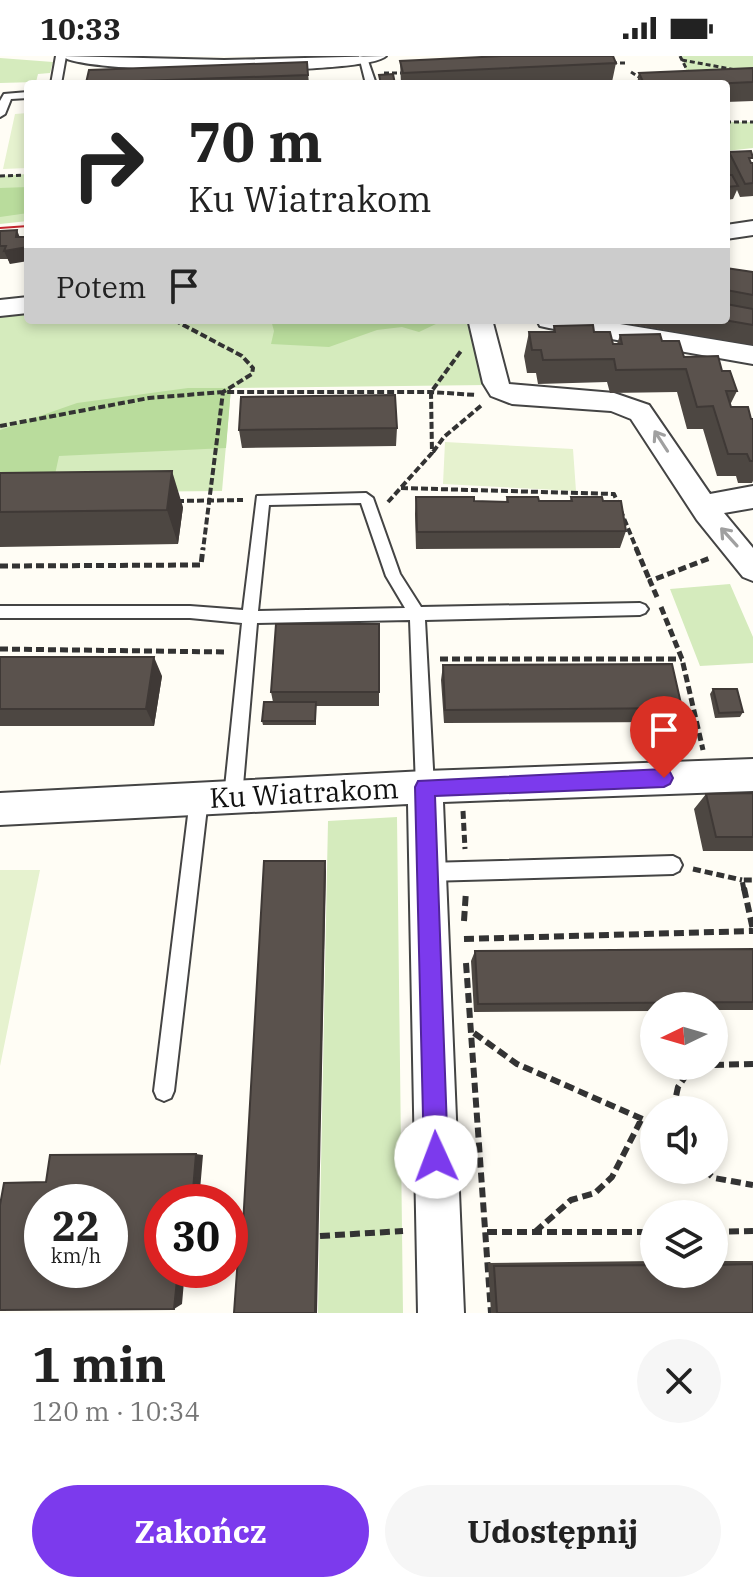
<!DOCTYPE html>
<html lang="pl">
<head>
<meta charset="utf-8">
<style>
	body { margin:0; font-family:"IBM Plex Serif",serif; background:#f6f6f6; color:#222; height:100vh; display:flex; flex-direction:column; font-size:30px; white-space:nowrap }
	* { box-sizing:border-box; margin:0 }
	p { font-size:26px; color:#767676 }
	.icon { flex:none; width:44px; height:44px; fill:none; stroke:currentColor; stroke-width:2; stroke-linecap:round; stroke-linejoin:round }
	.map { position:relative; height:1257px; overflow:hidden }
	.drawer { display:flex; flex-direction:column; background:#fff; flex:1 }
	.drawer>* { flex:none }
	.hud { position:absolute; left:24px; top:24px; width:706px; height:244px; border-radius:8px; box-shadow:0 4px 12px #0003; background:#fff; color:#222; overflow:hidden }
	.needle { width:52px; rotate:265deg }
	.controls { position:absolute; left:640px; top:936px; display:grid; gap:16px }
	.controls a { display:grid; place-items:center; width:88px; height:88px; border-radius:50%; background:#fff; box-shadow:0 4px 12px #0003; font-size:40px }
	.speed { position:absolute; left:24px; top:1128px; display:flex; gap:16px; font-size:40px; font-weight:700; text-align:center }
	.speed>* { display:grid; place-content:center; width:104px; height:104px; border-radius:50%; background:#fff; box-shadow:0 4px 12px #0003; line-height:1 }
	.speed small { font-size:20px; font-weight:400 }
	.speed .limit { border:12px solid #d22; background:#fff; color:#111 }
	.pin { position:absolute; display:grid; place-items:center; width:68px; height:68px; color:#fff; margin:-82px -34px; border-radius:50% 50% 50% 0; rotate:-45deg; box-shadow:0 0 8px #0007 }
	.pin .icon { rotate:45deg }
	.me { position:absolute; width:88px; margin:-44px; rotate:358deg; stroke-linejoin:round; filter:drop-shadow(0 0 6px #0008) }
	.turn { display:flex; align-items:center; gap:28px; height:168px; padding:0 32px; font-size:36px }
	.turn .icon { width:104px; height:104px; stroke-width:2.5 }
	.turn b { display:block; font-size:56px; line-height:68px }
	.then { display:flex; align-items:center; height:76px; padding:0 32px; background:#0003; gap:16px; font-size:30px }
	.round { display:grid; place-items:center; flex:none; width:84px; height:84px; border-radius:42px; background:#f6f6f6 }
	.head { display:flex; align-items:center; justify-content:space-between; height:136px; padding:0 32px }
	h1 { font-size:48px; font-weight:800; line-height:60px }
	.action { display:flex; gap:16px; margin-top:auto; padding:16px 32px }
	.action a { flex:1; height:92px; border-radius:48px; background:#7c3aed; color:#fff; font-size:32px; font-weight:800; line-height:92px; text-align:center }
	.action a+a { background:#f6f6f6; color:#222 }
	.status { display:flex; justify-content:space-between; align-items:center; height:56px; padding:0 40px; background:#fff; direction:ltr }
	.status svg { height:22px; fill:currentColor }
	.map>svg:first-child { display:block }
</style>
</head>
<body>
<div class="status"><b>10:33</b><svg viewBox="0 0 49 12"><path d="M0 12V9h3v3zM5 12V6h3v6zM10 12V3h3v9zM15 12V0h3v12zM26 1h20v11H26zM47 4h2v5h-2z"/></svg></div>
<div class="map">
<svg width="753" height="1257" viewBox="0 0 753 1257">
	<rect width="100%" height="100%" fill="#fffdf5"/>
	<path fill="#d5ebbd" d="M681,0h72v26l-62,2z
		M0,2l53,4 -3,11 -12,1 -2,8 -36,1z
		M726,66h27v26l-27,3z
		M28,118v47l-28,3v-48z
		M28,256v8h450l10,65 -257,3 -9,103 -222,2v-178z
		M730,528l23,53v26l-53,3 -30,-77z
		M397,761l6,496h-85l10,-492z"/>
	<path fill="#b9dc9c" d="M28,131v26l-28,4v-29z
		M271,264h167v3l-19,9 -17,-5 -25,3 -48,17 -58,-3 3,-13z
		M188,332h43l-5,60 -167,8 -8,37h-51v-63l77,-27z"/>
	<path fill="#e6f2cf" d="M28,57v55l-25,1 12,-55z
		M445,386l128,7 3,42 -133,-7z
		M0,814h40l-40,196z"/>
	<g fill="none" stroke-linecap="round" stroke-linejoin="round">
		<g stroke="#444" stroke-width="4">
			<path id="lane" d="M56,0h10l-5,28h-10z
				M359,0l8,2 9,26h-10z
				M28,36v6l-17,1 -6,15 -5,3v-16l4,-7z
				M366,437l7,5 27,76 21,33 219,-4 5,2 3,4 -3,4 -5,2 -215,5 9,167 -3,6 -6,2 -6,-2 -3,-6 -6,-167 -153,3 -15,174 -3,6 -6,2 -6,-2 -3,-6 18,-174 -52,-5h-190v-12h190l53,4 14,-114zM361,447l25,73 19,32 -147,3 11,-106z
				M199,735l6,2 3,6 -34,292 -3,7 -7,3 -7,-3 -3,-7 36,-292 3,-6z
				M673,800l6,3 3,6 -3,6 -6,3 -246,7 -6,-3 -3,-6 3,-6 6,-3z"/>
		</g>
		<g stroke="#444" stroke-width="4">
			<path id="street" d="M62,0l162,4 162,-4c-18,20 -306,19 -324,0z
				M753,165v14l-27,4v-14z
				M28,241v16l-28,3v-16z
				M471,264h24l-2,3 16,61 105,9 35,12 61,89 43,-8v22l-29,5 29,35v33l-10,-4 -46,-57 -66,-101 -20,-8 -99,-7 -21,-8 -8,-13 -14,-60z
				M537,264h59l157,26v18l-204,-36 -9,-2z
				M753,703v32l-310,11 21,511h-46l-10,-509 -408,21v-32l425,-22z"/>
		</g>
		<path stroke="#333" stroke-width="3" stroke-dasharray="5 3" stroke-linecap="butt" d="M680,0l10,20
			M682,4l54,10
			M612,7h15
			M631,16l19,12
			M384,17h22
			M726,66h27
			M0,120l28,-1"/>
		<path stroke="#333" stroke-width="4" stroke-dasharray="7 3" stroke-linecap="butt" d="M174,264l68,36 11,12 -1,6 -29,18 -20,158
			M0,370l149,-28 74,-6h208l45,3
			M433,396l11,-15 39,-33
			M401,432l213,6 23,56
			M177,445l66,-1
			M388,446l44,-49 -1,-61 30,-41"/>
		<path stroke="#333" stroke-width="5" stroke-dasharray="8 4" stroke-linecap="butt" d="M636,492l14,33
			M0,510l201,-1 2,-17
			M657,541l-7,-16 60,-23
			M661,551l21,52 21,91
			M0,593l226,3
			M440,603h242
			M463,755l2,38
			M693,813l49,11
			M744,834l-2,-10h11"/>
		<path stroke="#333" stroke-width="6" stroke-dasharray="10 5" stroke-linecap="butt" d="M744,832l9,42
			M464,865l2,-30
			M464,883l289,-8
			M466,907l25,350
			M474,977l43,31 137,60
			M714,1009l39,-1
			M673,1054l5,-23 14,-20 9,-1
			M704,1114l10,8 39,7
			M487,1176h167
			M535,1176l36,-32 24,-7 17,-16 29,-57
			M714,1176l39,-1
			M320,1180l83,-5"/>
		<use href="#lane" fill="#fff" fill-rule="evenodd"/>
		<use href="#street" fill="#fff" fill-rule="evenodd"/>
		<path stroke="#c4262e" stroke-width="2" d="M0,172l28,-2"/>
	</g>
	<path fill="#4d4742" d="M400,5l216,2 -4,19 -39,2h-172z
		M307,6l2,22 -223,-1z
		M753,12v33l-27,1v-18h-89l2,-11z
		M729,96l24,11v33l-13,1 -3,-7 -4,9 -7,1v-25h3l-3,-6v-8z
		M17,174l-7,34 -2,-5h-8v-28z
		M726,212l27,4v73l-147,-25h120z
		M554,270l40,6 19,12h4l3,-9 42,6 22,16 38,14 15,20 -7,14 1,2 22,12v62l-1,2h-14l-2,-7h-19l-14,-47h-16l-10,-37 -67,1 -3,-11 -69,2 -2,-11h-9l-3,-17 5,-24h24z
		M397,372l-1,18 -154,2 -3,-18z
		M0,417l183,34 -5,37 -178,3z
		M416,441l58,4 32,1 1,-5 32,4h31l1,-4 32,4 23,30 -6,17 -204,1 -1,-35z
		M379,568v82h-63v19h-53l-1,-4 11,-19 -2,-10z
		M0,601l162,19 -8,50h-154z
		M443,609l239,43 -9,14 -229,1 -3,-43z
		M713,633l30,23 -3,5 -25,1 -5,-24z
		M753,737v58h-50l-9,-42 12,-15z
		M753,893v61h-39v-4h-60v5l-180,1 -3,-51 4,-10z
		M654,1205v13h60v-13h39v52h-262l-3,-50z"/>
	<path fill="#3f3936" d="M17,174l5,13 6,4v14l-18,3 -6,-13z
		M172,415l11,36 -5,37 -11,-34z
		M154,601l8,19 -8,50 -8,-17z
		M325,805l1,10 -9,442h-2z
		M196,1098l7,1 -4,47h-7z
		M178,1214h7l-3,34 -8,5z"/>
	<path fill="#5a524d" stroke="#3f3936" stroke-width="2" fill-rule="evenodd" d="M502,0h111l3,7 -213,10 -3,-12z
		M307,6l1,13 -222,8 3,-13z
		M753,12v14l-43,2h-66l-5,-11z
		M393,18l2,10h-14l-2,-9z
		M751,95l2,7h-4l2,5h2v20l-8,1 -16,-32z
		M726,119h6l6,11 -12,1z
		M17,174l-1,7h12v10l-24,4 2,-5h-6v-15z
		M726,212l27,4v23l-27,-5z
		M726,248l27,5v16l-29,-5h2z
		M593,269l1,7h16l3,12h9l-2,-9 40,-1 2,7h17l5,16 34,-1 4,15h8l7,20h-11l5,16h17l3,12h2v42h-3l-3,-7h-19l-15,-48 -16,1 -11,-38 -70,1 -2,-11 -71,1 -2,-10h-9l-3,-18h26l-1,-6z
		M395,339l2,33 -158,2 2,-33z
		M172,415l-5,39 -167,2v-39z
		M416,441h58v4l34,1 -1,-5h31l1,4h33l-1,-4h31l1,4h18l5,30 -209,1z
		M276,568h103v68h-108z
		M0,601h154l-8,52h-146z
		M672,608l10,44 -237,2 -2,-45z
		M713,633h24l6,23 -24,1z
		M264,646h52l-1,19h-53z
		M753,737v44h-37l-10,-43z
		M264,805h61l-10,452h-81l4,-56h-8v-32h13z
		M753,893v53l-275,2 -3,-53z
		M196,1098l-4,48h-30v68h16l-4,39 -174,1v-105l4,-22 42,-1 4,-27zM42,1146h68v68h-68z
		M753,1208v49h-256l-3,-47 160,-1v9h60v-9z"/>
	<defs><path id="oneway-shaft" d="M-6 0H5M1.5-3L5.5 0L1.5 3" fill="none" stroke-width="1.6" stroke-linecap="round" stroke-linejoin="round" transform="scale(2)"/></defs>
	<g stroke="#a0a0a0">
		<use href="#oneway-shaft" transform="translate(661 385) rotate(-123)"/>
		<use href="#oneway-shaft" transform="translate(729 481) rotate(-132)"/>
	</g>
	<path fill="#7c3aed" stroke="#51269a" stroke-width="2" d="M664,713l6,3 3,6 -3,6 -6,3 -229,9 13,361 -4,8 -8,4 -9,-4 -3,-8 -9,-370 3,-6z"/>
	<g text-anchor="middle" stroke-width="8" stroke-linejoin="round" paint-order="stroke">
		<g font-size="28" fill="#111" stroke="#fff">
			<text transform="translate(304 737) rotate(-3)" y="10">Ku Wiatrakom</text>
		</g>
	</g>
</svg>
<div class="controls">
<a><svg class="needle" viewBox="-14 -14 28 28"><path d="M0-13l5 13h-10z" fill="#e53935"/><path d="M0 13l5-13h-10z" fill="#767676"/></svg></a>
<a><svg class="icon" aria-label="sound" viewBox="0 0 24 24"><path d="M4 9h4l5-4v14l-5-4H4zM17 9q2 3 0 6"/></svg></a>
<a><svg class="icon" aria-label="layers" viewBox="0 0 24 24"><path d="M12 4l9 5-9 5-9-5zM3 14l9 5 9-5"/></svg></a>
</div>
<div class="speed"><div>22<small>km/h</small></div><div class="limit">30</div></div>
<div class="pin" style="left:664px;top:722px;background:#d93025"><svg class="icon" aria-label="arrive" viewBox="0 0 24 24"><path d="M6 21V4h12l-3 4 3 4H6"/></svg></div>
<svg class="me" style="left:436px;top:1101px" viewBox="-20 -20 40 40"><circle r="19" fill="#fff"/><path d="M0-13L10 11 0 6-10 11z" fill="#7c3aed"/></svg>
<div class="hud">
<div class="turn"><svg class="icon" aria-label="right" viewBox="0 0 24 24"><path d="M7 20v-9h11M14 6l5 5-5 5"/></svg><div><b>70 m</b>Ku Wiatrakom</div></div>
<div class="then">Potem<svg class="icon" aria-label="arrive" viewBox="0 0 24 24"><path d="M6 21V4h12l-3 4 3 4H6"/></svg></div>
</div>
</div>
<section class="drawer">
<div class="head"><div><h1>1 min</h1><p>120 m · 10:34</p></div><a class="round"><svg class="icon" aria-label="close" viewBox="0 0 24 24"><path d="M6 6l12 12M18 6L6 18"/></svg></a></div>
<div class="action"><a>Zakończ</a><a>Udostępnij</a></div>
</section>
</body>
</html>
